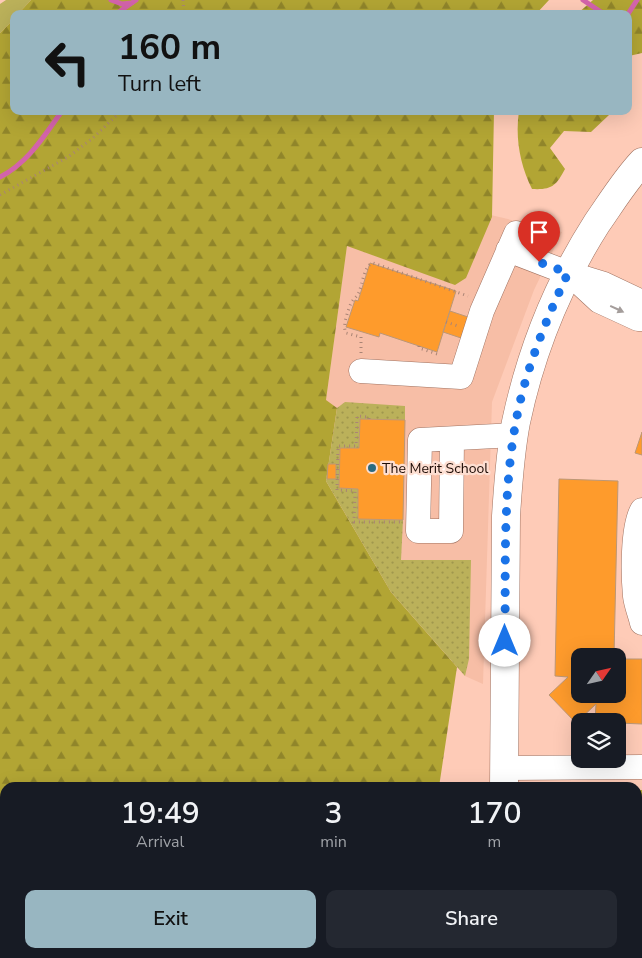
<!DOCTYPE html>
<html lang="en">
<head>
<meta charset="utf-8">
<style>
	body { margin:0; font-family:"Nunito Sans",sans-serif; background:#242831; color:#f1f3f6; height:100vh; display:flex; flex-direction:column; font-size:19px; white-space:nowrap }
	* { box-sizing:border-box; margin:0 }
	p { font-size:16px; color:#9ea1a6 }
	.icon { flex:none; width:28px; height:28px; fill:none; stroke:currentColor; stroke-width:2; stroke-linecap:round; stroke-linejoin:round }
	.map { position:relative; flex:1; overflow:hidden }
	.details { position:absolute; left:0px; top:782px; width:642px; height:176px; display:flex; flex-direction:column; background:#171b24; border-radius:15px 15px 0 0; box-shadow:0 5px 20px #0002 }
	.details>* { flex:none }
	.top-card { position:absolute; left:10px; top:10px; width:622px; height:105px; border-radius:10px; box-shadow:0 5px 20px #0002; background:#98b6c1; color:#111; overflow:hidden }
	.needle { width:32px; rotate:56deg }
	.buttons { position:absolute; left:571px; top:648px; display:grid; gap:10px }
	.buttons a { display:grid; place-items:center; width:55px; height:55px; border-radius:10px; background:#171b24; box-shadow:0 5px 20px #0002; font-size:25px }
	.pin { position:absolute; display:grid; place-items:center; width:42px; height:42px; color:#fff; margin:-51px -21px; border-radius:50% 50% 50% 0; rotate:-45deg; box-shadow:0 0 5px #0007 }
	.pin .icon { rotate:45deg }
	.me { position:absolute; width:55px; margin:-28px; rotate:0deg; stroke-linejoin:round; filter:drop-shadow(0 0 4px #0008) }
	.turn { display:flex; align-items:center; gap:18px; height:105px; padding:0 25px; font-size:22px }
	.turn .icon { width:65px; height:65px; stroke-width:2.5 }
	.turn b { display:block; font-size:35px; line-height:42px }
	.eta { display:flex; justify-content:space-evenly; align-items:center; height:85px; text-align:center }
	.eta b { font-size:30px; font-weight:600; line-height:35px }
	.button { display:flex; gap:10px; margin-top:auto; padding:10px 25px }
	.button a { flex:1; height:58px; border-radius:10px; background:#98b6c1; color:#111; font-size:20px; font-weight:600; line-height:58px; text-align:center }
	.button a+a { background:#242831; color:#f1f3f6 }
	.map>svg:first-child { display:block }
</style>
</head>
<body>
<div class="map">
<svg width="642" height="958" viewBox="0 0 642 958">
	<defs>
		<pattern id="forest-firs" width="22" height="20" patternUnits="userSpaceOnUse" patternTransform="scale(1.25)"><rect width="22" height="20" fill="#b2a534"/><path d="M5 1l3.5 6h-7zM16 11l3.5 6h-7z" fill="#90852a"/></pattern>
		<pattern id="park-dots" width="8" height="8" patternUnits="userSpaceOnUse" patternTransform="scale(1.25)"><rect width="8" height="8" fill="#bbb15a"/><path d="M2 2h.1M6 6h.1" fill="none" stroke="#a0974d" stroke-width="1.8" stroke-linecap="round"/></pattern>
	</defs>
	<rect width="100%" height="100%" fill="#fecbb7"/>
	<path fill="#f7bea6" d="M478,212l84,20 -28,58 -42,112 -9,282 -18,-8 -76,-87 -63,-108v-81l21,-154 102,36z"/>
	<path fill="#bbb15a" d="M6,0h25l-13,14h-4v5l-14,14v-29z"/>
	<path fill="url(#forest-firs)" d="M31,0h518l-13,14h-518z
		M593,0h49v53l-13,3v-42h-52z
		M14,19v92h480l-2,106 -26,61 -11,7 -108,-39 -21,154 11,8 -11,73 65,111 66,75 -18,120 -434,1v166h408l-1,4h-412v-925z
		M519,111h92l-2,4 -18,17 -27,-1 -14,17 15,21c-9,17 -13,21 -33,20 -12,-24 -17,-51 -13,-78z
		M638,790h4v168h-94v-4h90z"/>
	<path fill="url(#park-dots)" d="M345,402l60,4v14l-45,-1 -1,29h-19l-1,40 19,1v30l45,1 -2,40h70l-2,99 -4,17 -74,-84 -65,-111 11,-73z"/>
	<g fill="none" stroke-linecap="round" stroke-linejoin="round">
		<path stroke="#d363ab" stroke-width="5" d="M111,0l11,4 10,-1
			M583,0l21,14
			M116,14l20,-14
			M628,14l9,-14
			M0,177c28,-14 44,-41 62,-66"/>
	</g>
	<path fill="#fe9b2c" stroke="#bc9776" d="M370,263l86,28 -19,61 -57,-19 -1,4 -33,-10 9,-27 3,1z
		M450,311l18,6 -7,21 -18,-6z
		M360,419l45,1 -2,100 -45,-1v-30l-19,-1 1,-40h19z
		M642,432v23l-7,-2z
		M328,464h8v15h-9z
		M559,479l59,2 -4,175h-34v38h38v-35h24v65l-24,-1v-2h-23l1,-17 -20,19 -27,-28 19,-18 -13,-1z"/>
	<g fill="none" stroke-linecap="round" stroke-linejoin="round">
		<g stroke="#a07260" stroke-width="25">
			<path id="minor" d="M508,250l60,23 36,11 38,18
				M573,277l26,24 39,18h4
				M361,371l100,6 21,-66 34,-78
				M452,439l-1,92h-33l2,-91 94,-5
				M642,510c-10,18 -9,65 -7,86 1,9 5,18 7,27
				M504,768l138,-1"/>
		</g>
		<g stroke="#a07260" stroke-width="29">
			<path id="major" d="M504,788l2,-272c2,-31 4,-63 10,-94 15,-71 42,-138 81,-199 14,-20 28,-43 45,-61
				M500,958l1,-4"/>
		</g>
		<path stroke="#aa8475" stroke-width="3" stroke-dasharray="1 4" stroke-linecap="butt" d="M183,0l1,14
			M0,195l68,-38 25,-19 28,-27
			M446,322l12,4
			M419,346v2l21,7
			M361,353v-16l-15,-4c-4,-7 2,-22 5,-30 2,-4 6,-6 7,-9 5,-9 5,-28 15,-31l95,33
			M369,419v-2l-12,-1 -1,30h-18l-1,44 18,1 -1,31h46"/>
		<use href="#minor" stroke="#fff" stroke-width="24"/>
		<use href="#major" stroke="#fff" stroke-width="28"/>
	</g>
	<defs><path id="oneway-solid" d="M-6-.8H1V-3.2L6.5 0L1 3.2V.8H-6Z" transform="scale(1.25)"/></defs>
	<use fill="#a49d9b" href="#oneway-solid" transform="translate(617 309) rotate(25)"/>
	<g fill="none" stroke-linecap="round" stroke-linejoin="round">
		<path stroke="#1a73e8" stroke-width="9" stroke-dasharray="0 16.2" d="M505,641c1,-88 -4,-180 22,-265 11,-36 25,-69 41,-103l-29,-11"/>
	</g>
	<circle fill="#2b6b80" stroke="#fdded1" stroke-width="2" cx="372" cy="468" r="5"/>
	<g text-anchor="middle" stroke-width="4.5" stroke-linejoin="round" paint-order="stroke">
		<g font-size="14" fill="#1c0b05" stroke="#fdded1" text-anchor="start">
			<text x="382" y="473">The Merit School</text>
		</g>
	</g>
</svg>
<div class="buttons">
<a><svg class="needle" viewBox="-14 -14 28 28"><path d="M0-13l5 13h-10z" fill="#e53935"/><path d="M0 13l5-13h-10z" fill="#9ea1a6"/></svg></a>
<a><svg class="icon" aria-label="layers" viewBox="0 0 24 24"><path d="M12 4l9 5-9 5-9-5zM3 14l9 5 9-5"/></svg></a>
</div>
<div class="pin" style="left:539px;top:262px;background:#d93025"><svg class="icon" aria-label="arrive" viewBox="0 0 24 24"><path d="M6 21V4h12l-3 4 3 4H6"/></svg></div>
<svg class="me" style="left:505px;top:641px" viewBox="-20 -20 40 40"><circle r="19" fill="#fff"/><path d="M0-13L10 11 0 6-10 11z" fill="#1a73e8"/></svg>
<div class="top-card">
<div class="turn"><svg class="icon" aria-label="left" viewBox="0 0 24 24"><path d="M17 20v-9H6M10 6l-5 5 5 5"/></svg><div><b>160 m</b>Turn left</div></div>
</div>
<section class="details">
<div class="eta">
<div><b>19:49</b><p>Arrival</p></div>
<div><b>3</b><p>min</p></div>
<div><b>170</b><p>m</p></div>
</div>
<div class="button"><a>Exit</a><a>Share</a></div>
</section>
</div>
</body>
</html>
